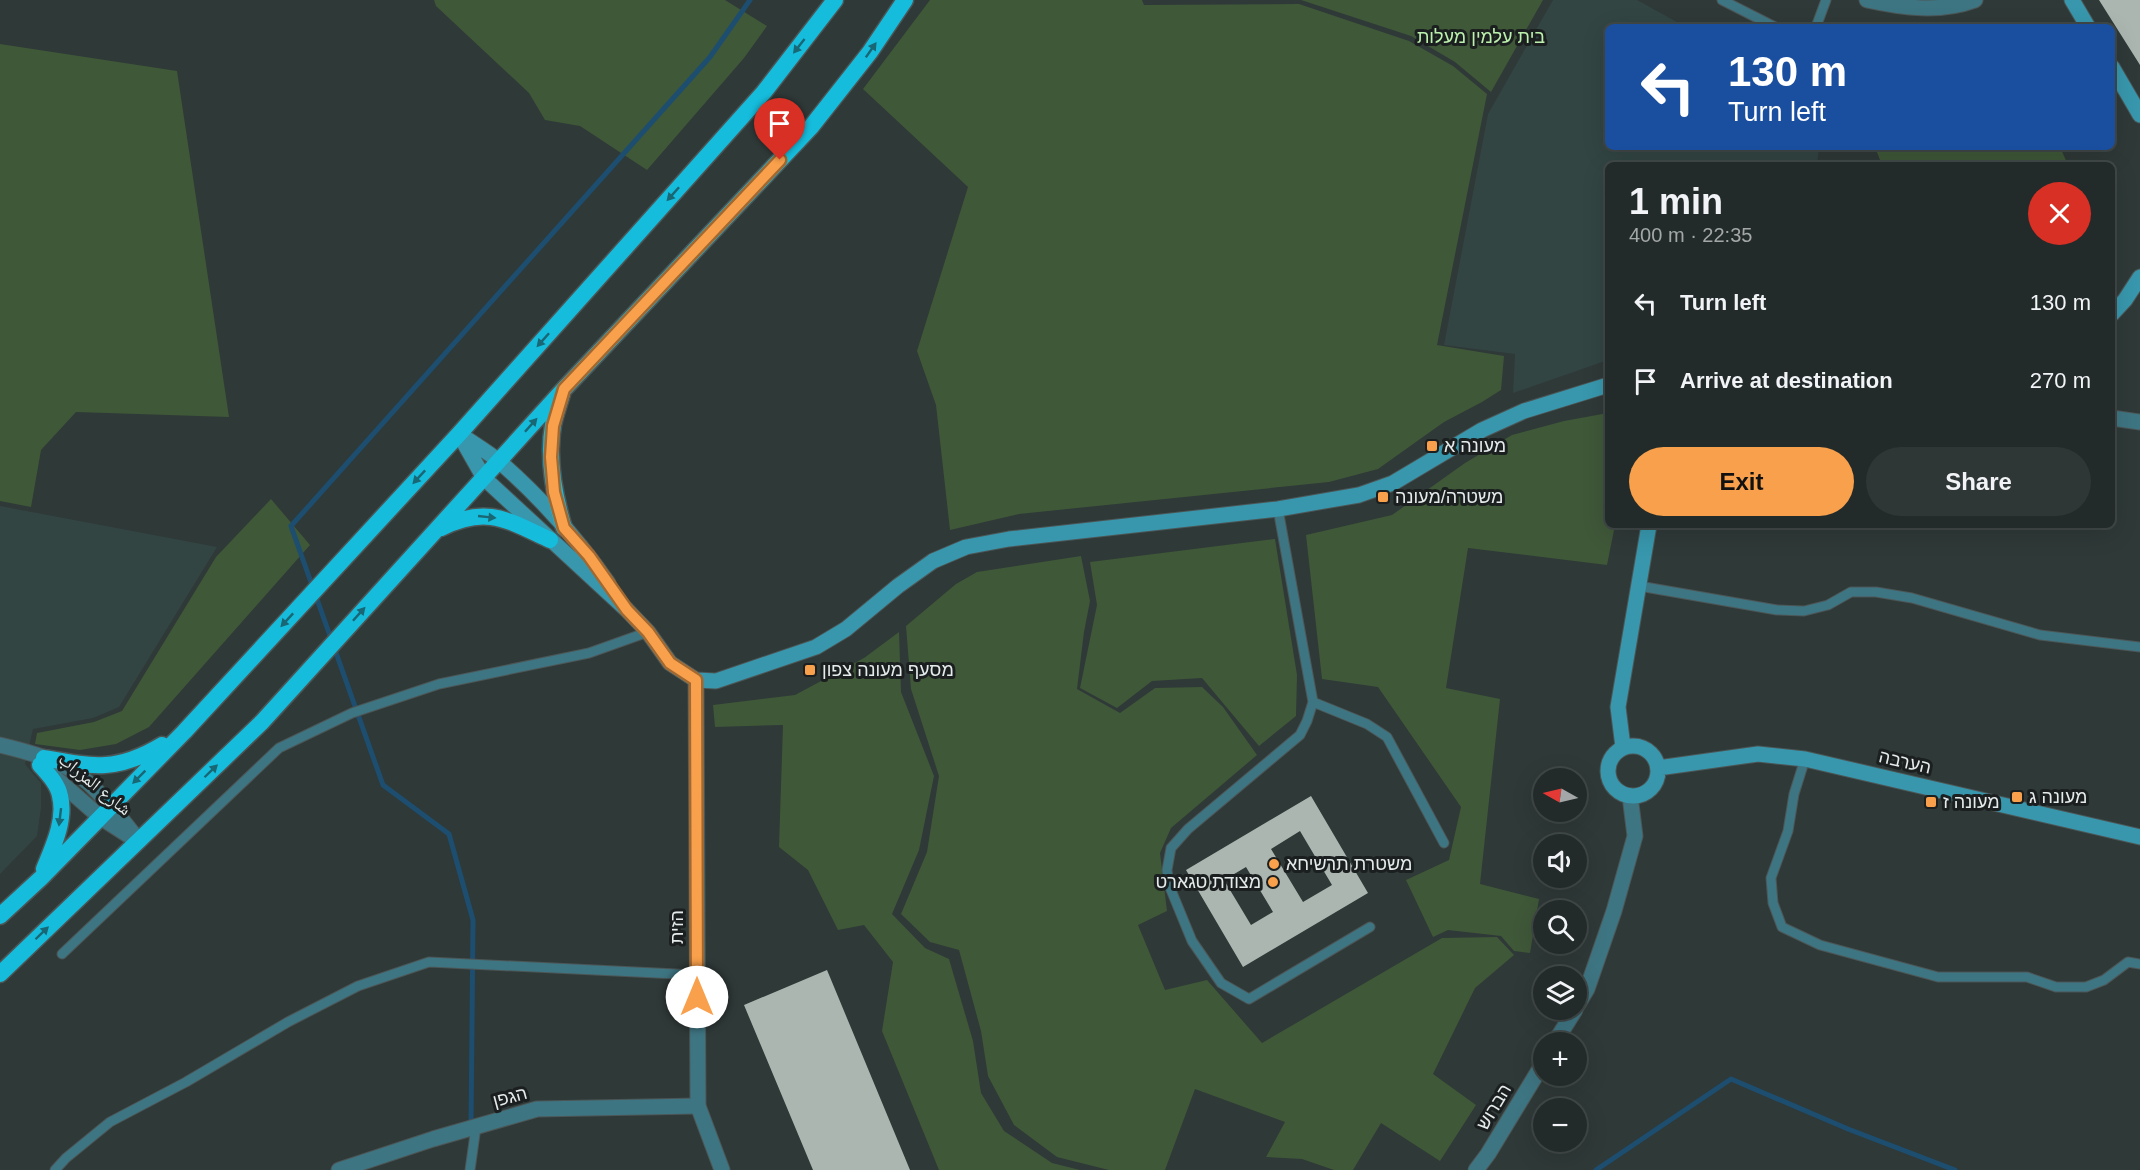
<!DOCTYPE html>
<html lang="en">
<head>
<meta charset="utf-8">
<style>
	body { margin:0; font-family:Helvetica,"Noto Naskh Arabic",Heebo,sans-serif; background:#2f3736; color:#f1f3f6; height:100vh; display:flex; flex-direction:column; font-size:22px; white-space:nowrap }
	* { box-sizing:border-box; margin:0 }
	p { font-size:20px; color:#a3a7a8 }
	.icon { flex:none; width:33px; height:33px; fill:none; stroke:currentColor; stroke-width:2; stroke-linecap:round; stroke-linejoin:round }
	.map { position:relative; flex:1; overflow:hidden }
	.sheet { position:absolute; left:1605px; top:162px; width:510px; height:366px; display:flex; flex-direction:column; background:#232b2a; border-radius:9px; box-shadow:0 6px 24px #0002,0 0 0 2px #404747 }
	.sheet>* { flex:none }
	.guide { position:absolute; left:1605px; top:24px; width:510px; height:126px; border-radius:9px; box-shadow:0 6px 24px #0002,0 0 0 2px #404747; background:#1a4fa0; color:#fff; overflow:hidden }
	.needle { width:39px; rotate:278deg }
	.buttons { position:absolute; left:1533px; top:768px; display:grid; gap:12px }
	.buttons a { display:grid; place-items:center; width:54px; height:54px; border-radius:50%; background:#232b2a; box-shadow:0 6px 24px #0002,0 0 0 2px #404747; font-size:30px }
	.pin { position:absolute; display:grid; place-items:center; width:51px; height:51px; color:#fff; margin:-62px -26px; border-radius:50% 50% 50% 0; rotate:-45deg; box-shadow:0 0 6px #0007 }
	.pin .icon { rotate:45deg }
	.me { position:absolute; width:66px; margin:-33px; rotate:0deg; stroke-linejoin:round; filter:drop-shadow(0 0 4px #0008) }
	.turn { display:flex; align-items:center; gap:21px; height:126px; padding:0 24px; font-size:27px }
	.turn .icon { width:78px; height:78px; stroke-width:2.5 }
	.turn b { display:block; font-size:42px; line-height:51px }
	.round { display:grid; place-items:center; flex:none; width:63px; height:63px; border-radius:32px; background:#2f3736 }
	.overview { display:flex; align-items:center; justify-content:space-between; height:102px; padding:0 24px }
	h1 { font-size:36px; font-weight:600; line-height:45px }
	.button { display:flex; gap:12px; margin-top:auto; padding:12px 24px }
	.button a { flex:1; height:69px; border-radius:36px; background:#f8a04b; color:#111; font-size:24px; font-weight:600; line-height:69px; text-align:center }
	.button a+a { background:#2f3736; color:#f1f3f6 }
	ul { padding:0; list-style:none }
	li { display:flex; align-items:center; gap:18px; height:78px; padding:0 24px }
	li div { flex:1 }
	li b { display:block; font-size:22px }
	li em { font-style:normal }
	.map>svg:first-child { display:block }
</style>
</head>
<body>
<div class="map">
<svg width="2140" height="1170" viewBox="0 0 2140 1170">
	<rect width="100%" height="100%" fill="#2f3938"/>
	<path fill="#324543" d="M1553,0h84l49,27h-78v120h211l-2,18h-209v195l-95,33 2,-39 -71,-9 44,-231z
		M0,506l217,41 -98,160 -26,11 -60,11 -8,35 16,19v25l-4,28 -37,38z"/>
	<path fill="#3f5838" d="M434,0h291l42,26 -23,32 -97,112 -67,-44 -35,-6 -16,-27 -93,-87z
		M930,0h212l2,5 155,-1 110,37 44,25 34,28 -50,251 67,11 -3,34 -19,12 -38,20 -66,47 -49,13 -310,32 -69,16 -14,-125 -19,-54 51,-164 -105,-98z
		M1301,0h242l-52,92 -36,-30 -44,-26z
		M0,44l177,27 52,346 -153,-5 -35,38 -10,57 -31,-6z
		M1875,147h185l8,18h-186z
		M1608,413v112h7l-8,40 -139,-17 -22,140 54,11 -20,185 59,15 -9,54 -16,-2 -13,-15 -53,-6 -15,7 -27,-57 43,-20 12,-53 -83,-120 -56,-8 -16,-144 86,-20 73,-52 47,-28 52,-14z
		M271,499l39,46 -161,182 -33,17 -36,6 -45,-6 2,-11 57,-11 28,-11 94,-154z
		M1275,539l22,136 -1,41 -37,30 -57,-68 -50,3 -35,27 -37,-20 17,-83 -7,-43z
		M1081,556l9,45 -6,31 -7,57 43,24 35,-25 47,-1 21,20 34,48 -86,73 -11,25 7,58 -29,14 27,65 42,-10 55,63 180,-105 55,-1 17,18 -39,33 -42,86 43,31 -36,56 -59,-38 -28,47h-19l-32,-11 -36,-2 19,-35 -90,-33 -30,81h-56l-52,-13 -43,-32 -26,-49 -7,-45 -22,-81 -29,-8 -29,-28 26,-62 12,-76 -28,-87 -5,-63 50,-42 21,-12z
		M899,632l2,60 33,84 -15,74 -27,64 33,34 24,11 24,82 8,52 23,38 48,32 28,7h-141l-57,-139 11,-69 -29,-37 -26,5 -30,-60 -29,-23 4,-122 -68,2 -2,-22 82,-10 69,-37z"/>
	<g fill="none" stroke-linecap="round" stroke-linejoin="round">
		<path stroke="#1d4e70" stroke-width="5" d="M471,1127l2,-207 -24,-86 -66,-49 -92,-259 419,-469 40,-57
			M1596,1170l135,-91 117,50 107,41"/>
	</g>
	<path fill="#acb6b1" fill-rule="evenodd" d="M2099,0h41v65z
		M1311,796l57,97 -125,74 -57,-97zM1300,831l32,54 -29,17 -32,-53zM1246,867l27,45 -22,13 -27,-45z
		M827,970l83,200h-97l-69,-165z"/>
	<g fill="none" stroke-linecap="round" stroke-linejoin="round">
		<g stroke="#4c5555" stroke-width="11">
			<path id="service" d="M1722,0l53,27
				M1816,27l10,-27
				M1278,509l35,193 -6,19 -7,14 -112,94 -17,19 -4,22 2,15 23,56 29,42 28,16 121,-72
				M1639,586l138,24 27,1 24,-6 23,-13h25l36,6 128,37 100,12
				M1313,702l54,22 20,13 57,106
				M1805,759l-11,35 -6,37 -17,47 2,25 9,24 38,18 118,32h89l29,10h30l18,-7 24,-18 12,2
				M62,954l217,-206 73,-35 87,-29 150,-31 59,-21
				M55,1170l11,-12 44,-36 76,-40 102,-60 70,-36 71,-24 268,13
				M470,1170l6,-43"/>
		</g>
		<g stroke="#4c5555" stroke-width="17">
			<path id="minor" d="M1867,0c36,8 73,13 108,0
				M2112,418l28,4
				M339,1170l94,-31 104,-30 161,-3"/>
		</g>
		<g stroke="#4c5555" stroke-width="17">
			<path id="tertiary" d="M696,680l2,426 24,64
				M0,745c21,5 43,11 63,20 30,15 55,50 76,76
				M51,774l49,43 28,18
				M1576,1007l11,-18 27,-78 21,-75 -5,-40
				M1555,1042l20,-32
				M1476,1170l12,-16 56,-92"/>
		</g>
		<g stroke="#4c5555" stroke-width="17">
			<path id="secondary" d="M2072,0l16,27
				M2112,67l28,48
				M2112,314l13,-14 15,-23
				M459,434l25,44 143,132 21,22 22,31 26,17 20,1 100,-34 30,-18 52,-43 35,-25 33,-14 43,-8 269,-30 81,-14 34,-12 89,-53 42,-19 84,-26
				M461,435c13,9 27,17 39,27 40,35 78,78 108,121
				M1608 771a25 25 0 1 1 50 0a25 25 0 1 1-50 0Z
				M1623,747l-5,-40 31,-182
				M1658,768l100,-14 47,5 335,78"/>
		</g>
		<g stroke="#4c5555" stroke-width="19">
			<path id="trunk" d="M562,394c-3,10 -7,21 -9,31 -6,35 1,70 11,103
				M441,528c46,-23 66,-8 109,12
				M44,758c49,9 73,14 118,-13
				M40,765c8,9 18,19 20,31 6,24 -7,51 -16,73
				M0,916l41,-38 143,-146 275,-298 305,-342 71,-92
				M0,974l262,-252 302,-333 247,-262 59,-75 35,-52"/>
		</g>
		<use href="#service" stroke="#3e7582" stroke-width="9"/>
		<use href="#minor" stroke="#3e7582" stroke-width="15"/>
		<use href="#tertiary" stroke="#3e7582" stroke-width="15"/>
		<use href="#secondary" stroke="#3897ad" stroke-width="15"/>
		<use href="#trunk" stroke="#16bcdc" stroke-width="16"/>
	</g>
	<defs><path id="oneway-solid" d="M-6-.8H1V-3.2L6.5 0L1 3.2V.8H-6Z" transform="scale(1.5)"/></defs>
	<g fill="#196674">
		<use href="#oneway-solid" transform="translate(799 46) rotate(128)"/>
		<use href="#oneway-solid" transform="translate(871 50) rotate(-55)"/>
		<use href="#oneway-solid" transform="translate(673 194) rotate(132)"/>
		<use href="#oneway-solid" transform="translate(543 340) rotate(132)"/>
		<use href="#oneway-solid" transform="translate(531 425) rotate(-48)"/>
		<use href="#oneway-solid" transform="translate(419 477) rotate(133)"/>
		<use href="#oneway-solid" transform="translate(487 517) rotate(6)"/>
		<use href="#oneway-solid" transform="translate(359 614) rotate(-48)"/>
		<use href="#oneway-solid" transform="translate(287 620) rotate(133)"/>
		<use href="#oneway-solid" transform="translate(211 771) rotate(-44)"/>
		<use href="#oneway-solid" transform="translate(139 777) rotate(135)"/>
		<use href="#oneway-solid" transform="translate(60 817) rotate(97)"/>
		<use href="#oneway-solid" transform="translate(42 933) rotate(-44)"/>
	</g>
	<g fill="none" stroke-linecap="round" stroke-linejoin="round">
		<g stroke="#a16831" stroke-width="15">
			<path id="route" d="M697,997l-1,-317 -26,-17 -22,-31 -21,-22 -38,-54 -25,-28 -10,-36 -3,-35 2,-31 11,-37 216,-229"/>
		</g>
		<use href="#route" stroke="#f8a04b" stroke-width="10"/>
	</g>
	<g fill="#f8a04b" stroke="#1b1f1f" stroke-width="2">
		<rect x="1426" y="440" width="12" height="12" rx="3"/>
		<rect x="1377" y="491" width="12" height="12" rx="3"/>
		<rect x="804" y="664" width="12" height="12" rx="3"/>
		<rect x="2011" y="791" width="12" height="12" rx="3"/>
		<rect x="1925" y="796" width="12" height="12" rx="3"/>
		<circle cx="1274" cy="864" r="6"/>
		<circle cx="1273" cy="882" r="6"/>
	</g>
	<g text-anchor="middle" stroke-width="6" stroke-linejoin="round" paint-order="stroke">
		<g font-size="18" fill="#bcf1ad" stroke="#1b1f1f">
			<text x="1481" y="43">בית עלמין מעלות</text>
		</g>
		<g font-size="18" fill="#e5ebeb" stroke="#1b1f1f" text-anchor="start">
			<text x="1444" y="452">מעונה א</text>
			<text x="1395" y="503">משטרה/מעונה</text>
			<text x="822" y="676">מסעף מעונה צפון</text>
			<text x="2029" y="803">מעונה ג</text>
			<text x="1943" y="808">מעונה ז</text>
			<text x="1286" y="870">משטרת תרשיחא</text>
			<text x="1261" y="888" text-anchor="end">מצודת טגארט</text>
		</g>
		<g font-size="18" fill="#e5ebeb" stroke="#1b1f1f">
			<text transform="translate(1905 762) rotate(13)" y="6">הערבה</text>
			<text transform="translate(95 784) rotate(39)" y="6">شارع المزراب</text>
			<text transform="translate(677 927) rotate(-90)" y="6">הזית</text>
			<text transform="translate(510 1097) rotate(-15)" y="6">הגפן</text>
			<text transform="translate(1494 1107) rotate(-59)" y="6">הברוש</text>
		</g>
	</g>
</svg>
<div class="buttons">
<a><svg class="needle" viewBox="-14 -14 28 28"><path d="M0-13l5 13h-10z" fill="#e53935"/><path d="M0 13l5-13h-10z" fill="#a3a7a8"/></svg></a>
<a><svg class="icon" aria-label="sound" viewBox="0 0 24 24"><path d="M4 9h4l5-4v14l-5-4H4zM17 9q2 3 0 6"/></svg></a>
<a><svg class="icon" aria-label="search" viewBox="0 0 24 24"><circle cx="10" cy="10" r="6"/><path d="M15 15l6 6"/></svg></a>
<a><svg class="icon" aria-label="layers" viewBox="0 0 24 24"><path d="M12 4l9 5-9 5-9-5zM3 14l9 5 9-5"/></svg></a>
<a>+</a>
<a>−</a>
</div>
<div class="pin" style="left:780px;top:160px;background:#d93025"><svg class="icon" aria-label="arrive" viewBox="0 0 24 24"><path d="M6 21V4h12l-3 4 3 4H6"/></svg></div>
<svg class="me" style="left:697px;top:997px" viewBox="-20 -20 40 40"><circle r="19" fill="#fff"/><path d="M0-13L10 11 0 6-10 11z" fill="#f8a04b"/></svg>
<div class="guide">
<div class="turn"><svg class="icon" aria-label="left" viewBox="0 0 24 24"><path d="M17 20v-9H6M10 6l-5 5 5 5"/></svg><div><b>130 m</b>Turn left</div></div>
</div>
<section class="sheet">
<div class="overview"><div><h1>1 min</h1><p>400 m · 22:35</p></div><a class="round" style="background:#d93025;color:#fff"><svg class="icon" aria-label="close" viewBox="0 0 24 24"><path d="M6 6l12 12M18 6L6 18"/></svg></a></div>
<ul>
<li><svg class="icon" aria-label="left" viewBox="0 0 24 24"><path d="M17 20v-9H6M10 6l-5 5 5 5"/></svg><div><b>Turn left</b></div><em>130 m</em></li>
<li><svg class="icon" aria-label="arrive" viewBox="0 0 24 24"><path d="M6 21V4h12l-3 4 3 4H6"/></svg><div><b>Arrive at destination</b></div><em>270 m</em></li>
</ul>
<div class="button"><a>Exit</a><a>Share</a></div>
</section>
</div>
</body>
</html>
